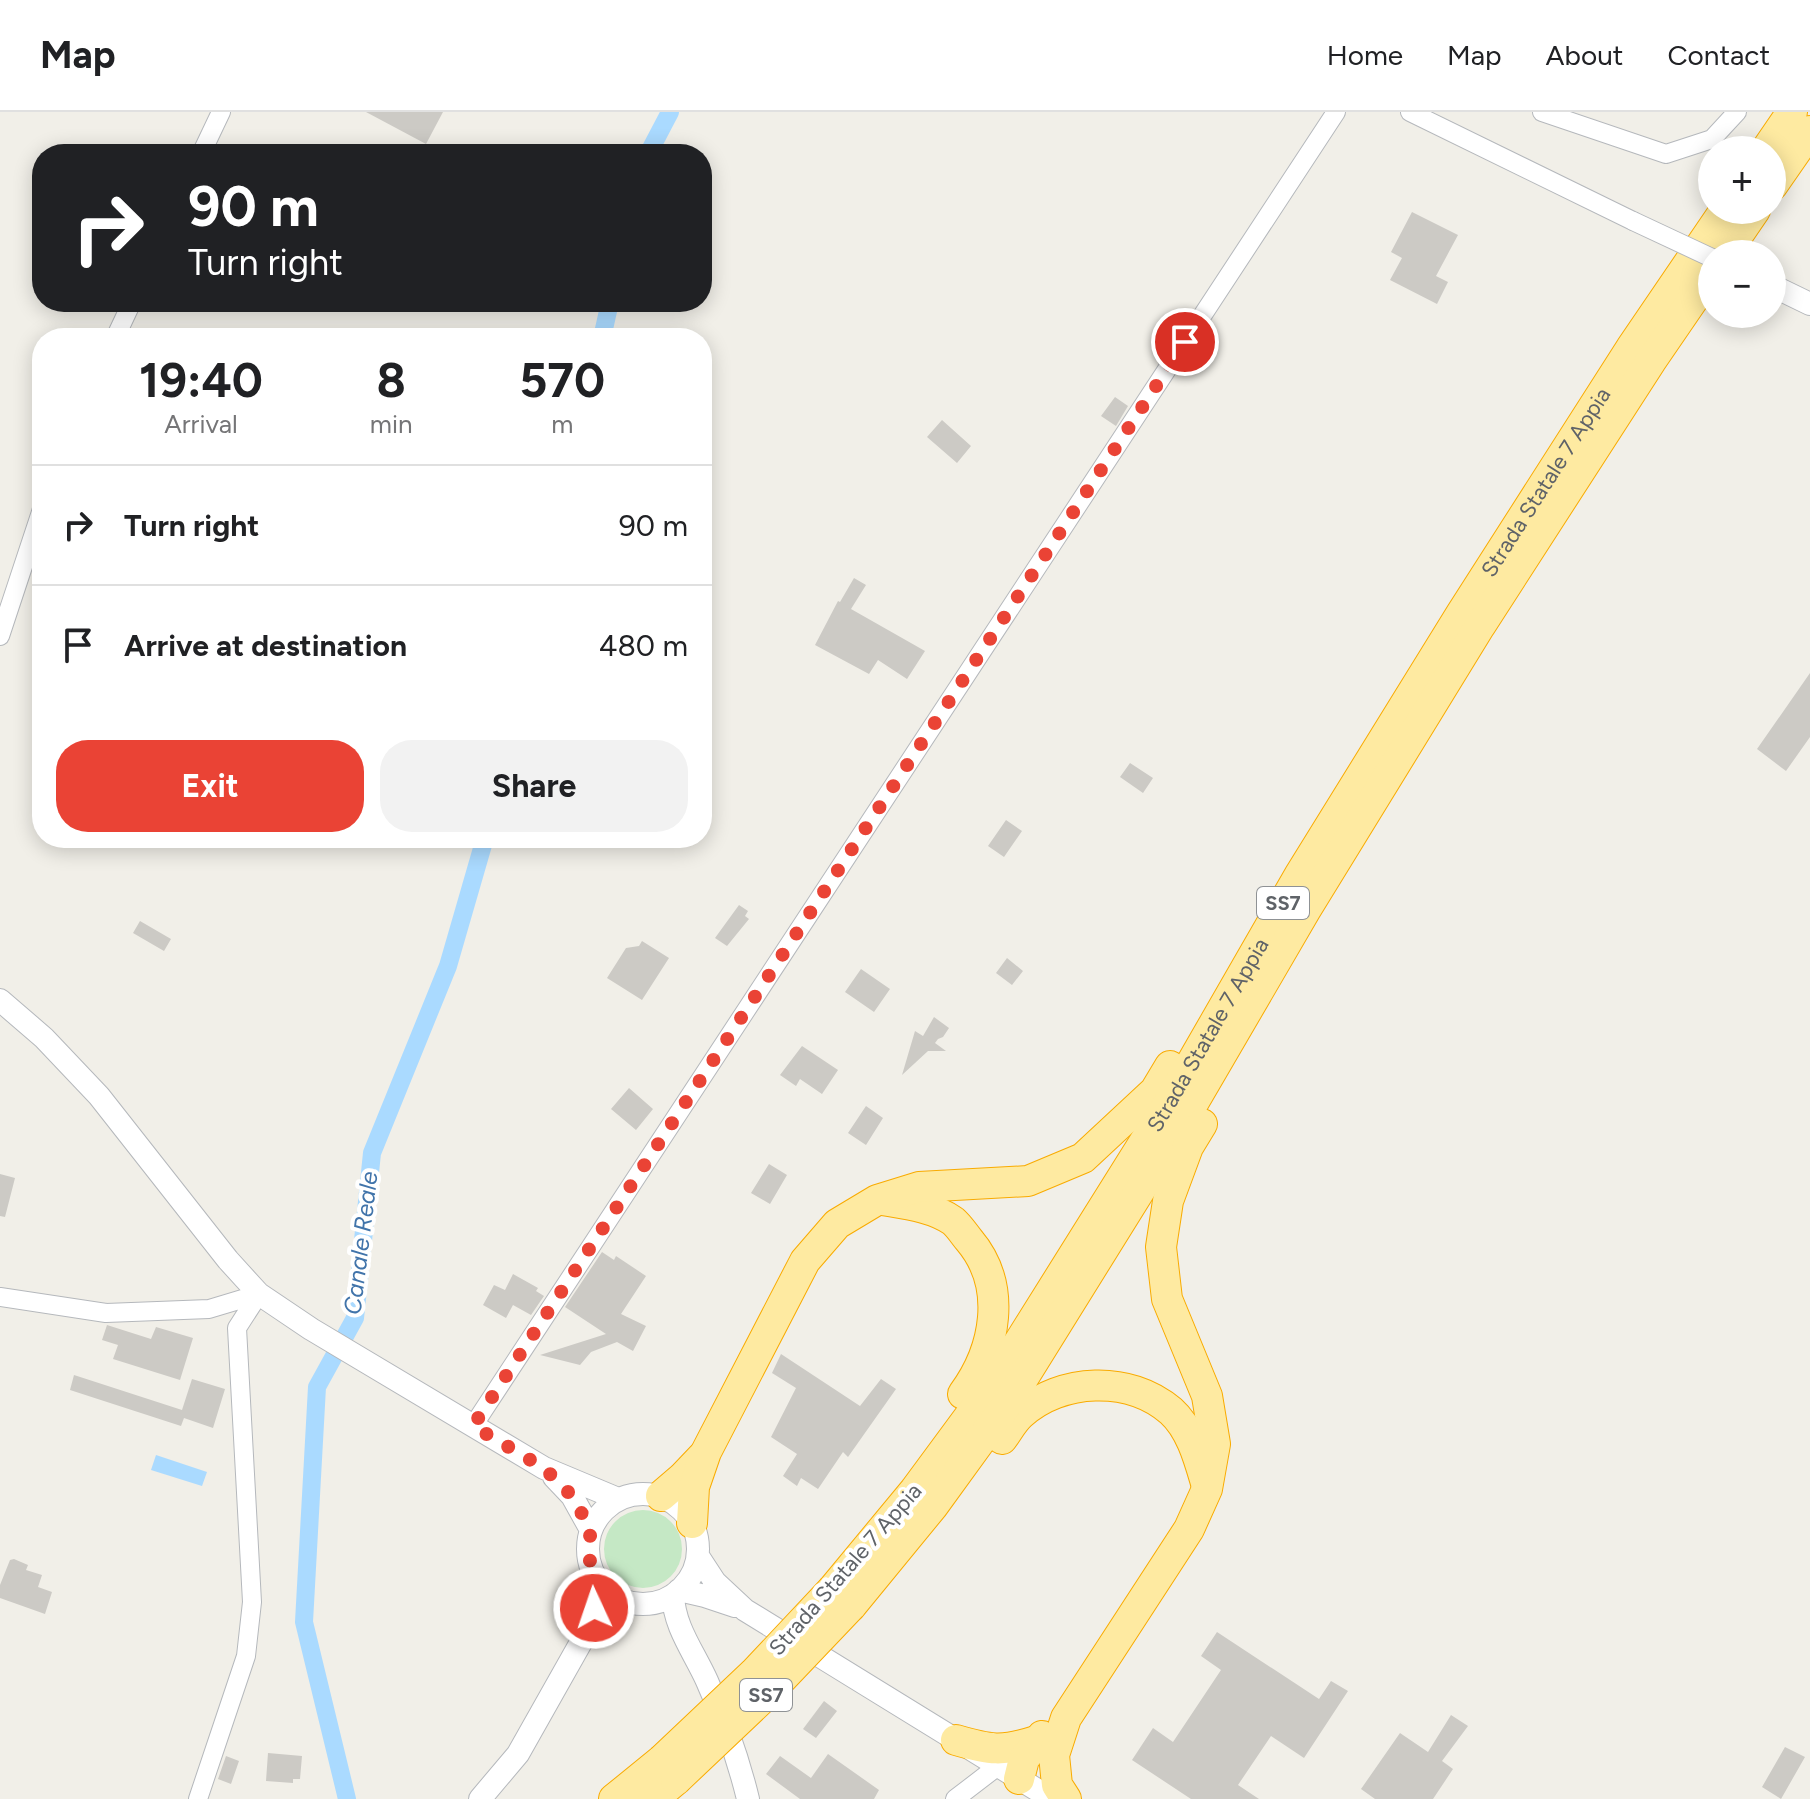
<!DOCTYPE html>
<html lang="en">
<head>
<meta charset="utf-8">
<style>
	body { margin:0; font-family:Figtree,sans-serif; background:#f2f2f2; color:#202124; height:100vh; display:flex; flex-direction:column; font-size:30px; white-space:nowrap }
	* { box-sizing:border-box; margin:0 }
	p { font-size:26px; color:#757577 }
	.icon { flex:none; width:44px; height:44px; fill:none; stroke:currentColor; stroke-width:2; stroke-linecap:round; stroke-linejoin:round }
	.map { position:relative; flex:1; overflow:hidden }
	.sheet { position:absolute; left:32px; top:216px; width:680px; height:520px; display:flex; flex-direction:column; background:#fff; border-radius:32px; box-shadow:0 4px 20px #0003 }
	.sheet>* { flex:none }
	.banner { position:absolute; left:32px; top:32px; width:680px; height:168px; border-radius:32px; box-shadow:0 4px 20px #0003; background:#202124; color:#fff; overflow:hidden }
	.controls { position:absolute; left:1698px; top:24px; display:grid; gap:16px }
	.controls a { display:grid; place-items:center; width:88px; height:88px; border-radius:50%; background:#fff; box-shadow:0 4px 20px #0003; font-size:40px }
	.pin { position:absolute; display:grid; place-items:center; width:68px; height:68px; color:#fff; margin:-34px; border:4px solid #fff; border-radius:50%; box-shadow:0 2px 8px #0007 }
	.me { position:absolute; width:88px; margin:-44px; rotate:357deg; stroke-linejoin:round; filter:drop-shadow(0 0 6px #0008) }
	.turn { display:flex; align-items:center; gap:28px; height:168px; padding:0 24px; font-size:36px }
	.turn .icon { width:104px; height:104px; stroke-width:2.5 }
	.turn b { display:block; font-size:56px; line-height:68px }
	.eta { display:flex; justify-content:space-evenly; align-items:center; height:136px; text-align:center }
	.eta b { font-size:48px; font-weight:700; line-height:56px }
	.action { display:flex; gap:16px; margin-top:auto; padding:16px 24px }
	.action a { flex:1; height:92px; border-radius:32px; background:#ea4335; color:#fff; font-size:32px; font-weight:700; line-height:92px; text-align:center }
	.action a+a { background:#f2f2f2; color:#202124 }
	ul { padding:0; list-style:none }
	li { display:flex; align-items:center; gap:24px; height:120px; padding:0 24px; border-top:2px solid #e0e0e0 }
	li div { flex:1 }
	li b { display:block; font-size:30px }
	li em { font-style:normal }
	header { display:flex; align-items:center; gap:48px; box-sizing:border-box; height:112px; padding:0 40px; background:#fff; border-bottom:2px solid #e0e0e0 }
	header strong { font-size:38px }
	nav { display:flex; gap:44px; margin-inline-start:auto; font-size:28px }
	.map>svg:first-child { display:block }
</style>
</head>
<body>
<header>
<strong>Map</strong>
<nav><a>Home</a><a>Map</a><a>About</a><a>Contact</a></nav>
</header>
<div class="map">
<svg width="1810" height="1687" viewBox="0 0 1810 1687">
	<rect width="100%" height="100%" fill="#f1efe8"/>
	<path fill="#c5e8c5" d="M604 1437a39 39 0 1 1 78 0a39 39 0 1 1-78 0Z"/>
	<path fill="#aadaff" d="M156,1343l51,17 -5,14 -51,-16z"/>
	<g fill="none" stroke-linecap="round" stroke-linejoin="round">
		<path stroke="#aadaff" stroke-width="18" d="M648,42l22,-42
			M602,226l8,-36
			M347,1687l-43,-177 13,-235 38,-69 17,-165 76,-187 37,-128"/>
	</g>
	<path fill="#cccac5" d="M366,0h77l-17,32z
		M1412,100l46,23 -22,41 12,6 -11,22 -47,-24 12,-22 -11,-6z
		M1115,285l13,9 -12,20 -15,-10z
		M942,308l29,26 -14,17 -30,-26z
		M854,466l12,7 -15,24 74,42 -18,28 -29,-19 -9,14 -54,-29 23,-44 2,1z
		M1810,561v64l-24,34 -29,-22z
		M1130,651l23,15 -10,15 -23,-16z
		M1006,708l16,11 -18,26 -16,-11z
		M739,793l9,6 -3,5 4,3 -22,27 -12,-8z
		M140,809l31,18 -7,12 -31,-18z
		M642,829l27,17 -27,42 -35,-22 19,-30 13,-2z
		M1007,846l16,13 -11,14 -16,-12z
		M861,857l29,20 -16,23 -29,-20z
		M934,905l15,11 -6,9 -5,2 -3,4 11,8h-18l-26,24 13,-44 8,5z
		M802,934l36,24 -16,24 -22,-15 -4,7 -16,-11z
		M629,976l24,21 -17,21 -25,-21z
		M866,994l17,12 -17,27 -18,-12z
		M769,1052l18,11 -17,29 -19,-11z
		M0,1062l15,4 -10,39 -5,-1z
		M602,1140l12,8 2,-4 30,20 -25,38 25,12 -13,25 -16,-9 -26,10 -11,13 -40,-10 66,-21 -41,-27z
		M513,1162l25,14 -2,3 8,5 -13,19 -18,-10 -7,13 -23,-13 11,-20 11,5z
		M107,1213l44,14 5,-12 37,11 -13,42 -67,-21 5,-14 -16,-5z
		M781,1242l79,52 21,-27 15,10 -48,68 -5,-5 -25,37 -17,-11 -4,8 -14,-10 14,-22 -26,-17 25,-49 -24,-15z
		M74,1263l108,35 10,-31 33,10 -12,39 -29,-10 -3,8 -111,-36z
		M14,1447l14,6 -2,5 16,5 -4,12 14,5 -7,22 -45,-16v-13l10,-25z
		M1217,1520l102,67 12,-18 17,10 -44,67 -33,-22 -33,49 21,14h-68l-59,-39 21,-32 20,14 48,-72 -20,-14z
		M824,1589l13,10 -21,27 -13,-9z
		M1451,1603l17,11 -26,35 11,8 -20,30h-58l-14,-10 39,-56 28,19z
		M1785,1635l20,10 -24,42 -19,-12z
		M268,1641l34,3 -2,23h-7v4l-27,-2z
		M828,1642l51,36 -5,9h-74l-34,-25 14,-18 31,22z
		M226,1644l13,5 -8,23 -13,-5z"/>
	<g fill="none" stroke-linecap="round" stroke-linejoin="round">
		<g stroke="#b5b8bc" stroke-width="20">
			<path id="minor" d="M1410,0l223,109
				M1542,0l124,42 46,-15 25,-27
				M201,42l20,-42
				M115,226l17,-36
				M0,524l42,-127
				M0,1185l106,16 103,-4 50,-15
				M473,1314l863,-1314
				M198,1687l48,-143 6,-54 -15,-274 22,-34
				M955,1687l43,-33"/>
		</g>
		<g stroke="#b5b8bc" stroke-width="24">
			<path id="tertiary" d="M1779,177l31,15
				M0,888l44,38 55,58 129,164 31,34 52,35 233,139 74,31
				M554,1365l18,19 19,34
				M588 1437a55 55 0 1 1 110 0a55 55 0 1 1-110 0Z
				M698,1444l17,26 30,28 307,189
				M679,1478l26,6 30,10
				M673,1483c1,32 21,57 34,86 17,38 31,77 41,118
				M480,1687l38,-45 66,-117 16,-53"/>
		</g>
		<g stroke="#f9ab00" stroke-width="32">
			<g id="trunk">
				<path d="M1766,38l26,-38"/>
				<path d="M1772,74l38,-55"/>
				<path d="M1725,142l30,-44"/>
				<path d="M882,1088c24,4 51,7 71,21 6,5 11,13 16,19 39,46 27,109 -6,154"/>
				<path d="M1002,1327c6,-8 11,-18 19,-25 40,-36 108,-39 150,-3 20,18 28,48 35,72"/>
				<path d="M661,1384l21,-18 20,-21"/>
				<path d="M692,1411l2,-36 12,-35 99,-191 32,-37 40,-24 42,-13 109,-6 55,-23 72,-67 15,-25"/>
				<path id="s1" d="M833,1477l82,-99 76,-103 174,-278 134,-233 162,-262 170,-266 94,-138"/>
				<path d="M851,1494l82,-100 74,-102 171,-275 127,-218 175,-285 171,-265 61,-89"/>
				<path d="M956,1628c34,10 46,12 80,1"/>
				<path d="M1019,1667l5,-20 18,-23"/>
				<path d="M614,1687l48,-39"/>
				<path d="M653,1687l23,-19"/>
				<path d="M1066,1687l-9,-14 -3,-30 12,-37 123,-189 18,-40 8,-45 -8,-48 -40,-97 -6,-52 7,-46 20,-54 14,-23"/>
			</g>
		</g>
		<use href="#minor" stroke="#fff" stroke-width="18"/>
		<use href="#tertiary" stroke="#fff" stroke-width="22"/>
		<use href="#trunk" stroke="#feeaa1" stroke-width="30"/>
		<g stroke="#b5b8bc" stroke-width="20" stroke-linecap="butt">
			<path id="minor-bridge" d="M1633,109l79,37"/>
		</g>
		<g stroke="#f9ab00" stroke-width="32" stroke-linecap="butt">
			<path id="trunk-bridge" d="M662,1648l92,-87 79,-84
				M676,1668l95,-90 80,-84"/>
		</g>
		<use href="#minor-bridge" stroke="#fff" stroke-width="18"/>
		<use href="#trunk-bridge" stroke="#feeaa1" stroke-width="30"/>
	</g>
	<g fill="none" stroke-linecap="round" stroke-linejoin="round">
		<path stroke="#ea4335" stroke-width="14" stroke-dasharray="0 25.2" d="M594,1496l6,-24 -9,-17 -3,-18 3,-19 -19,-34 -28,-28 -71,-42 712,-1084"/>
	</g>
	<g text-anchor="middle" stroke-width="8" stroke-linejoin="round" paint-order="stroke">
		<g fill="#fff" stroke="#8f9295" stroke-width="2">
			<rect x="1257" y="775" width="52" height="32" rx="6"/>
			<rect x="740" y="1567" width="52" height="32" rx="6"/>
		</g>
		<g font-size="20" font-weight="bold" fill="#5f6368">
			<text x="1283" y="798">SS7</text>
			<text x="766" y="1590">SS7</text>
		</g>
		<g font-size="22" fill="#5f6368" stroke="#fff">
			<text dy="8" stroke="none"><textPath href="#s1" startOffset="1318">Strada Statale 7 Appia</textPath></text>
			<text dy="8" stroke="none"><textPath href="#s1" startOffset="670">Strada Statale 7 Appia</textPath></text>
			<text transform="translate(845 1457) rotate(-49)" y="8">Strada Statale 7 Appia</text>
		</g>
		<g font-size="24" font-style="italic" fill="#4174aa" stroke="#fff">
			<text transform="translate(361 1131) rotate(-83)" y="8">Canale Reale</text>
		</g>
	</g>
</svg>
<div class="controls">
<a>+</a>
<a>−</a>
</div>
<div class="pin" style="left:1185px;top:230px;background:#d93025"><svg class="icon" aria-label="arrive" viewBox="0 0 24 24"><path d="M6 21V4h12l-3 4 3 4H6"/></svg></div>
<svg class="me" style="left:594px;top:1496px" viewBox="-20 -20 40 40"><circle r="17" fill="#ea4335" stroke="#fff" stroke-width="3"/><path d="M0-11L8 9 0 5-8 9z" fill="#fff"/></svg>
<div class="banner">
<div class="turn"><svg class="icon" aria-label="right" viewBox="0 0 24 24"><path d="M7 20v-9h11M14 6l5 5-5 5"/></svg><div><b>90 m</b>Turn right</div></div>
</div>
<section class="sheet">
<div class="eta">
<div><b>19:40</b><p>Arrival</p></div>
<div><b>8</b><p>min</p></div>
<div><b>570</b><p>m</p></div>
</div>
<ul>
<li><svg class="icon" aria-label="right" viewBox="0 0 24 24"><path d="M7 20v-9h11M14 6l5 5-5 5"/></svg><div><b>Turn right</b></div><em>90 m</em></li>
<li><svg class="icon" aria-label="arrive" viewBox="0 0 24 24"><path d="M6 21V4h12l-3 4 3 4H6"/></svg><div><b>Arrive at destination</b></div><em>480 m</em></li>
</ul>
<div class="action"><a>Exit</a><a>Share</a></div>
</section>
</div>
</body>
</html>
